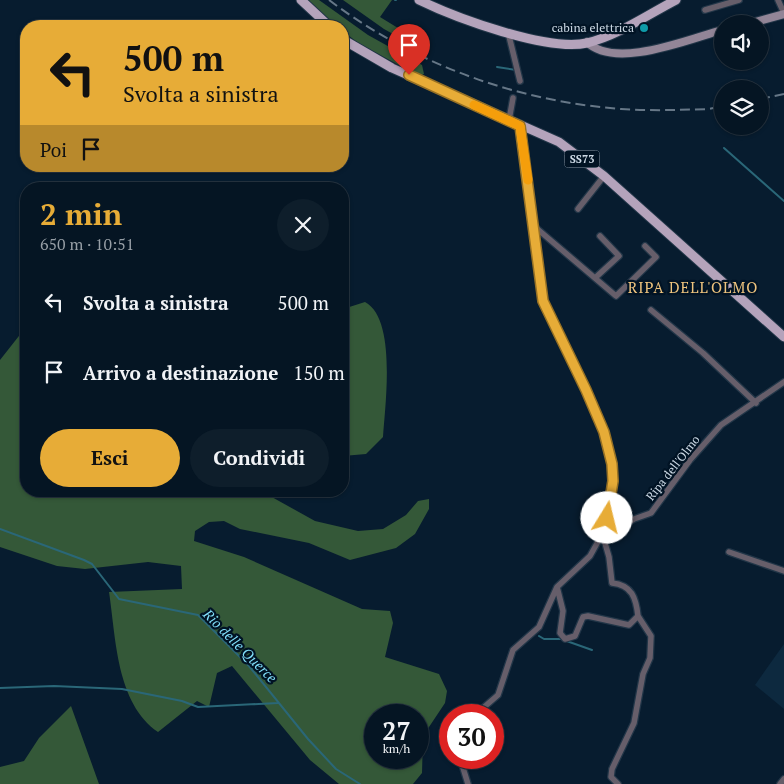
<!DOCTYPE html>
<html lang="it">
<head>
<meta charset="utf-8">
<style>
	body { margin:0; font-family:"PT Serif",serif; background:#0e1e2b; color:#f1f3f6; height:100vh; display:flex; flex-direction:column; font-size:19px; white-space:nowrap }
	* { box-sizing:border-box; margin:0 }
	p { font-size:16px; color:#979fa6 }
	.icon { flex:none; width:28px; height:28px; fill:none; stroke:currentColor; stroke-width:2; stroke-linecap:round; stroke-linejoin:round }
	.map { position:relative; flex:1; overflow:hidden }
	.side { position:absolute; left:20px; top:182px; width:329px; height:315px; display:flex; flex-direction:column; background:#051523; border-radius:20px; box-shadow:0 1px 4px #0004,0 0 0 1px #263441 }
	.side>* { flex:none }
	.top-card { position:absolute; left:20px; top:20px; width:329px; height:152px; border-radius:20px; box-shadow:0 1px 4px #0004,0 0 0 1px #263441; background:#e7ac37; color:#111; overflow:hidden }
	.controls { position:absolute; left:714px; top:15px; display:grid; gap:10px }
	.controls a { display:grid; place-items:center; width:55px; height:55px; border-radius:50%; background:#051523; box-shadow:0 1px 4px #0004,0 0 0 1px #263441; font-size:25px }
	.speed { position:absolute; left:364px; top:704px; display:flex; gap:10px; font-size:25px; font-weight:700; text-align:center }
	.speed>* { display:grid; place-content:center; width:65px; height:65px; border-radius:50%; background:#051523; box-shadow:0 1px 4px #0004,0 0 0 1px #263441; line-height:1 }
	.speed small { font-size:12px; font-weight:400 }
	.speed .limit { border:8px solid #d22; background:#fff; color:#111 }
	.pin { position:absolute; display:grid; place-items:center; width:42px; height:42px; color:#fff; margin:-51px -21px; border-radius:50% 50% 50% 0; rotate:-45deg; box-shadow:0 0 5px #0007 }
	.pin .icon { rotate:45deg }
	.me { position:absolute; width:55px; margin:-28px; rotate:9deg; stroke-linejoin:round; filter:drop-shadow(0 0 4px #0008) }
	.turn { display:flex; align-items:center; gap:18px; height:105px; padding:0 20px; font-size:22px }
	.turn .icon { width:65px; height:65px; stroke-width:2.5 }
	.turn b { display:block; font-size:35px; line-height:42px }
	.then { display:flex; align-items:center; height:48px; padding:0 20px; background:#0003; gap:10px; font-size:19px }
	.round { display:grid; place-items:center; flex:none; width:52px; height:52px; border-radius:26px; background:#0e1e2b }
	.head { display:flex; align-items:center; justify-content:space-between; height:85px; padding:0 20px }
	h1 { font-size:30px; font-weight:700; line-height:38px; color:#e7ac37 }
	.primary-button { display:flex; gap:10px; margin-top:auto; padding:10px 20px }
	.primary-button a { flex:1; height:58px; border-radius:30px; background:#e7ac37; color:#111; font-size:20px; font-weight:700; line-height:58px; text-align:center }
	.primary-button a+a { background:#0e1e2b; color:#f1f3f6 }
	ul { padding:0; list-style:none }
	li { display:flex; align-items:center; gap:15px; height:70px; padding:0 20px }
	li div { flex:1 }
	li b { display:block; font-size:19px }
	li em { font-style:normal }
	.map>svg:first-child { display:block }
</style>
</head>
<body>
<div class="map">
<svg width="784" height="784" viewBox="0 0 784 784">
	<rect width="100%" height="100%" fill="#071c2f"/>
	<path fill="#0d293f" d="M784,644v65l-29,-24z"/>
	<path fill="#345838" fill-rule="evenodd" d="M307,0h12l49,35 54,30 2,9 -5,2 -61,-33 -15,-12 -1,-5h-6z
		M343,0h49l-12,17 44,27 -4,5 -36,-20z
		M365,302c32,17 20,104 18,135l-17,17 -23,2v-147z
		M26,327v164h242l2,5 45,25 43,10 25,-2 23,-14 12,-14 11,-2v10l-14,25 -19,14 -46,12 -41,-17 -69,-14 -16,-8 -15,1 -14,9 -1,10 50,16 118,52 28,2 3,12 -8,34 54,17 8,17 -2,12 -22,33 -1,37 -9,11h-74l-29,-24 -78,-94 -15,7 -8,34 -12,-6 -39,31c-42,-29 -42,-94 -49,-140l73,-3 -1,-23 -33,-4 -63,7 -28,-3 -57,-19v-187zM375,715h43v43h-43z
		M71,706l28,78h-99v-17l24,-6 15,-23z"/>
	<g fill="none" stroke-linecap="round" stroke-linejoin="round">
		<path stroke="#2a6778" stroke-width="2" d="M395,0h1
			M497,67l19,3
			M724,148l60,53
			M0,529l84,31 8,4 27,35 79,16 51,51 59,73 28,30 24,15
			M539,636l5,3h17l31,11
			M0,688l54,-2 68,3 60,12 16,6 80,-4"/>
		<g stroke="#223648" stroke-width="8">
			<path id="street" d="M778,0l6,13
				M705,10l34,-10
				M508,32l12,49
				M509,120l4,-22
				M520,126l23,175 43,89 18,42 8,32 1,17 -6,37 -7,20 34,-19 17,-6 39,-53 31,-35 63,-43
				M578,209l26,-33
				M535,227l81,69 40,-39 -11,-11
				M595,278l24,-22 -19,-20
				M651,310l52,43 53,50
				M603,536l6,21 3,26c20,2 24,15 26,33
				M600,538l-10,18 -33,31 6,24 -3,22 5,6 10,-3 8,-19 5,-1 41,9 9,-9 13,20 -1,22 -7,16 -9,49 -22,46 -1,8 7,7
				M729,552l55,19
				M475,715l23,-20 15,-45 26,-23 18,-40
				M460,758l8,26
				M780,784l4,-5"/>
		</g>
		<g stroke="#223648" stroke-width="10">
			<path id="secondary" d="M748,24l36,-10
				M587,42c28,28 102,-3 135,-12"/>
		</g>
		<g stroke="#223648" stroke-width="11">
			<path id="primary" d="M301,0l28,26
				M419,0c37,18 129,52 168,43 32,-8 60,-28 89,-43
				M342,39l50,29 167,74 45,34 180,161"/>
		</g>
		<use href="#street" stroke="#665e6a" stroke-width="5.5"/>
		<use href="#secondary" stroke="#928597" stroke-width="8"/>
		<use href="#primary" stroke="#b4a3bb" stroke-width="9"/>
		<path stroke="#667787" stroke-width="2" stroke-dasharray="10 5" stroke-linecap="butt" d="M329,0c85,64 186,101 292,109 29,2 58,1 88,0l13,-3
			M760,99l24,-5"/>
	</g>
	<g fill="none" stroke-linecap="round" stroke-linejoin="round">
		<g stroke="#967024" stroke-width="12">
			<path id="route" d="M409,75l111,51 23,175 43,89 18,42 8,32 1,17 -6,37"/>
		</g>
		<use href="#route" stroke="#e7ac37" stroke-width="9"/>
		<path stroke="#f59e0b" stroke-width="9" d="M474,105l46,21 8,54"/>
	</g>
	<circle fill="#0f9aa8" stroke="#011324" stroke-width="2" cx="644" cy="28" r="5"/>
	<g text-anchor="middle" stroke-width="4.5" stroke-linejoin="round" paint-order="stroke">
		<rect fill="#011324" stroke="#8e9daa" stroke-width="1" x="564.5" y="150.5" width="35" height="17" rx="4"/>
		<g font-size="11" font-weight="bold" fill="#cbd8e4">
			<text x="582" y="163">SS73</text>
		</g>
		<g font-size="12" fill="#cbd8e4" stroke="#011324" text-anchor="end">
			<text x="634" y="32">cabina elettrica</text>
		</g>
		<g font-size="12" fill="#cbd8e4" stroke="#011324">
			<text transform="translate(673 468) rotate(-52)" y="4">Ripa dell'Olmo</text>
		</g>
		<g font-size="14" font-style="italic" fill="#81dffa" stroke="#011324">
			<text transform="translate(240 646) rotate(45)" y="5">Rio delle Querce</text>
		</g>
		<g font-size="15" letter-spacing="1" fill="#eec47e" stroke="#011324">
			<text x="693" y="293">RIPA DELL'OLMO</text>
		</g>
	</g>
</svg>
<div class="controls">
<a><svg class="icon" aria-label="sound" viewBox="0 0 24 24"><path d="M4 9h4l5-4v14l-5-4H4zM17 9q2 3 0 6"/></svg></a>
<a><svg class="icon" aria-label="layers" viewBox="0 0 24 24"><path d="M12 4l9 5-9 5-9-5zM3 14l9 5 9-5"/></svg></a>
</div>
<div class="speed"><div>27<small>km/h</small></div><div class="limit">30</div></div>
<div class="pin" style="left:409px;top:75px;background:#d93025"><svg class="icon" aria-label="arrive" viewBox="0 0 24 24"><path d="M6 21V4h12l-3 4 3 4H6"/></svg></div>
<svg class="me" style="left:607px;top:518px" viewBox="-20 -20 40 40"><circle r="19" fill="#fff"/><path d="M0-13L10 11 0 6-10 11z" fill="#e7ac37"/></svg>
<div class="top-card">
<div class="turn"><svg class="icon" aria-label="left" viewBox="0 0 24 24"><path d="M17 20v-9H6M10 6l-5 5 5 5"/></svg><div><b>500 m</b>Svolta a sinistra</div></div>
<div class="then">Poi<svg class="icon" aria-label="arrive" viewBox="0 0 24 24"><path d="M6 21V4h12l-3 4 3 4H6"/></svg></div>
</div>
<section class="side">
<div class="head"><div><h1>2 min</h1><p>650 m · 10:51</p></div><a class="round"><svg class="icon" aria-label="close" viewBox="0 0 24 24"><path d="M6 6l12 12M18 6L6 18"/></svg></a></div>
<ul>
<li><svg class="icon" aria-label="left" viewBox="0 0 24 24"><path d="M17 20v-9H6M10 6l-5 5 5 5"/></svg><div><b>Svolta a sinistra</b></div><em>500 m</em></li>
<li><svg class="icon" aria-label="arrive" viewBox="0 0 24 24"><path d="M6 21V4h12l-3 4 3 4H6"/></svg><div><b>Arrivo a destinazione</b></div><em>150 m</em></li>
</ul>
<div class="primary-button"><a>Esci</a><a>Condividi</a></div>
</section>
</div>
</body>
</html>
